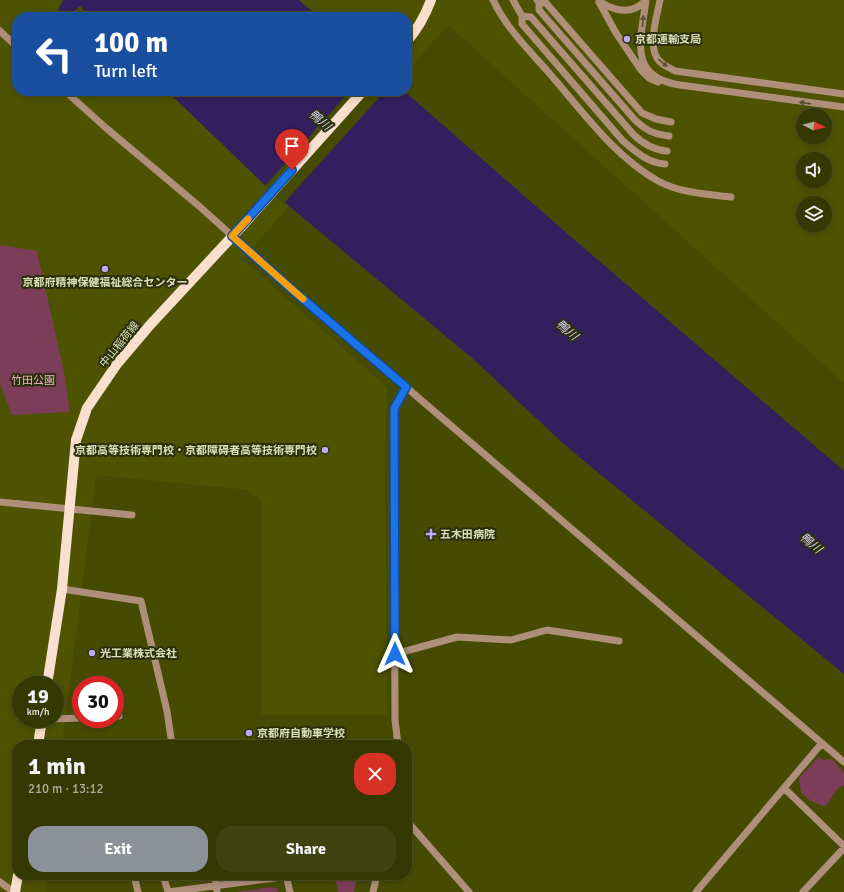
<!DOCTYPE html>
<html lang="en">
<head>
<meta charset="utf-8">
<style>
	body { margin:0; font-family:Signika,"Noto Sans JP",sans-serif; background:#3f4312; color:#f1f3f6; height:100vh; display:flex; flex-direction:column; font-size:15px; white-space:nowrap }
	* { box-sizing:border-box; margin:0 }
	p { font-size:13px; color:#a9ac9a }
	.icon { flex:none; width:22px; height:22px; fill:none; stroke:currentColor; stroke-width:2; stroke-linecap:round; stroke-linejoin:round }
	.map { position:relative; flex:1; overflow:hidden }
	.drawer { position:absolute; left:12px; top:740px; width:400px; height:140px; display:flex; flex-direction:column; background:#343803; border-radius:16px; box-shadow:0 2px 6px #0003,0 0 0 1px #4e5225 }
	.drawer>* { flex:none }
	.top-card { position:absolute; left:12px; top:12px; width:400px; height:84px; border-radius:16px; box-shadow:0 2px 6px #0003,0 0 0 1px #4e5225; background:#1a4fa0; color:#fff; overflow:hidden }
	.needle { width:26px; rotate:96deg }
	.fabs { position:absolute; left:796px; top:108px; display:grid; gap:8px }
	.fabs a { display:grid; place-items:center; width:36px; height:36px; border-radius:50%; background:#343803; box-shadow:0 2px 6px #0003,0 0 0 1px #4e5225; font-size:20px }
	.speed { position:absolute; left:12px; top:676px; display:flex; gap:8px; font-size:20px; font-weight:700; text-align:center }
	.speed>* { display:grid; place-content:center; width:52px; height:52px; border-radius:50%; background:#343803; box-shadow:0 2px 6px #0003,0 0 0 1px #4e5225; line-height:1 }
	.speed small { font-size:10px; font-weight:400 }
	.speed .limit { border:6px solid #d22; background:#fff; color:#111 }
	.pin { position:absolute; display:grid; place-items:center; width:34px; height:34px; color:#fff; margin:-41px -17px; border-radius:50% 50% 50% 0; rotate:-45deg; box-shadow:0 0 4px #0007 }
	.pin .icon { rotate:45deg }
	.me { position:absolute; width:44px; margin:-22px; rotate:0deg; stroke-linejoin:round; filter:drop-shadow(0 0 3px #0008) }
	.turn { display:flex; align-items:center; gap:14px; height:84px; padding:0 16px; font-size:18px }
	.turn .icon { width:52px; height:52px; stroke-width:2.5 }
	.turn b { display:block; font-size:28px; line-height:34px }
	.round { display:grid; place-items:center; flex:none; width:42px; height:42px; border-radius:16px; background:#3f4312 }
	.headline { display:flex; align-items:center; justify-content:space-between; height:68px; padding:0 16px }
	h1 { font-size:24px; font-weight:700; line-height:30px }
	.action { display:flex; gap:8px; margin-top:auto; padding:8px 16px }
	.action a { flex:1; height:46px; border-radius:16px; background:#8c9099; color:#fff; font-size:16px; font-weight:700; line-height:46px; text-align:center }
	.action a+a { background:#3f4312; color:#f1f3f6 }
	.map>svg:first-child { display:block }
</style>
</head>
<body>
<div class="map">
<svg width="844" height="892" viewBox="0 0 844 892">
	<rect width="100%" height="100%" fill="#464b04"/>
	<path fill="#4d5300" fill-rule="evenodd" d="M0,0h844v383l-396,-358 -41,46v-54h-390v74h373l-148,168 145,128 -2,93 2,235h-126l1,-213 -14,-12 -152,-15 -34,270h-45v130h30l-2,17h-45zM803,115h22v22h-22zM803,159h22v22h-22zM803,203h22v22h-22zM21,685h34v34h-34z"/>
	<path fill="#7b3d58" d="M0,245l37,6 27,121 6,40 -58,3 -12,-31z
		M819,757l4,3 9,-1 12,14v12l-7,4 -10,15 -4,2 -12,-5 -10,-8 -2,-15z
		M358,875l-4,17h-16l-3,-14z
		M273,887l4,2 1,3h-43z"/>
	<path fill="#341f5e" d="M63,0h236l20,17h-228l-11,-11 -12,11h-12l-1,-1z
		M167,91h237l166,145 274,235v203l-277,-227 -95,-89 -200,-166z"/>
	<path fill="#464b04" d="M350,91h35l-102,113 -19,-17z"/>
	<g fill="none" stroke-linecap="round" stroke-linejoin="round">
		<path stroke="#af8f7a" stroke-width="7" d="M493,0c13,28 37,51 57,74 33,38 64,82 108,107 22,12 48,13 73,16
			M513,0l9,16v8l101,117c13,11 25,22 42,23
			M537,0l2,2v8l96,110c12,11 18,14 34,16
			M646,0c-5,39 -19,77 34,85l164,22
			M660,0c-3,15 -11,42 -4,56 3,8 12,11 19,15l169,23
			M539,2l7,1 96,110 14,6 15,3
			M599,2l17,31 25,37 8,8 9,4
			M600,2c15,9 32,13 45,-1
			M522,16l9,1 102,117c10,10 20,16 34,17
			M0,31l17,16
			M65,91l41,37 93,78 90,81 555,475
			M0,502l132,13
			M62,589l79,12 26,110 5,34
			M395,654l62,-17 54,3 36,-10 72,11
			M115,716h4
			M52,719l29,-1
			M398,745l-3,-25 -1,-311 12,-22
			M784,788l60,58
			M407,821l62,71
			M134,875l4,17
			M163,875l5,17
			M215,875l2,17
			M286,875l4,17
			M0,882l14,10
			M168,892l131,-17
			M373,892l4,-17
			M696,892l126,-149
			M803,892l41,-44"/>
		<path stroke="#f9dfce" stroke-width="10" d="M407,41c12,-13 18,-25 24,-41
			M47,685l15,-96 14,-149 11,-32 30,-44 33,-39 92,-99 121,-135
			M38,745l4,-26
			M15,892l3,-17"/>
	</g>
	<defs><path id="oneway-solid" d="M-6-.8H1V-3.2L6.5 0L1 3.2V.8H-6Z"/></defs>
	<g fill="#5a5132">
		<use href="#oneway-solid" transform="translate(643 21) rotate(-83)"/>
		<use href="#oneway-solid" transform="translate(663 63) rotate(39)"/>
		<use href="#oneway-solid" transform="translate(805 103) rotate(-172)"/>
	</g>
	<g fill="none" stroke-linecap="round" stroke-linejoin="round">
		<g stroke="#114b97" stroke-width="10">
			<path id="route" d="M292,170l-60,66 57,51 117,100 -12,22 1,245"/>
		</g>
		<use href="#route" stroke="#1a73e8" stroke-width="7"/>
		<path stroke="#f59e0b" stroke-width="7" d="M248,219l-16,17 71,63"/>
	</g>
	<g fill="#bbaaf6" stroke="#2c2f0c" stroke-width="1.5">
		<circle cx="627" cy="39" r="4"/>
		<circle cx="105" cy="269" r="4"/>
		<circle cx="325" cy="450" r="4"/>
		<path d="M429 528h4v4h4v4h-4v4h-4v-4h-4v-4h4z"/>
		<circle cx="92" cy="653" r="4"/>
		<circle cx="249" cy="733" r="4"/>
	</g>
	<g text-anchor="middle" stroke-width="4" stroke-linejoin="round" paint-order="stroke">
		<g font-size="11" font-weight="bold" fill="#d9e0b7" stroke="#2c2f0c" text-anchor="start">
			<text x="635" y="43">京都運輸支局</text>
			<text x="105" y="286" text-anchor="middle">京都府精神保健福祉総合センター</text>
			<text x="317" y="454" text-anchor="end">京都高等技術専門校・京都障碍者高等技術専門校</text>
			<text x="440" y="538">五木田病院</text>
			<text x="100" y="657">光工業株式会社</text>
			<text x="257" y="737">京都府自動車学校</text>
		</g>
		<g font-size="11" fill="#d9e0b7" stroke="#2c2f0c">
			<text transform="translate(119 344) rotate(-51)" y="4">中山稲荷線</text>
		</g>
		<g font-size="11" fill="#f3b2cb" stroke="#2c2f0c">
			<text x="33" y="384">竹田公園</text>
		</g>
		<g font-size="12" font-style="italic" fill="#d9d1f8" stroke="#2c2f0c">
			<text transform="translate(320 120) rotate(41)" y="4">鴨川</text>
			<text transform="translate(567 330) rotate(41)" y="4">鴨川</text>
			<text transform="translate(811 543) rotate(41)" y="4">鴨川</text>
		</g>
	</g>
</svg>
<div class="fabs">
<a><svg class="needle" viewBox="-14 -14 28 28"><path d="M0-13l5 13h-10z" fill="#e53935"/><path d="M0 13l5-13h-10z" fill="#a9ac9a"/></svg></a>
<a><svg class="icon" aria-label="sound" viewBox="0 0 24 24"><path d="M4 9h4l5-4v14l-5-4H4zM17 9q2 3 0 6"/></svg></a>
<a><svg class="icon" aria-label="layers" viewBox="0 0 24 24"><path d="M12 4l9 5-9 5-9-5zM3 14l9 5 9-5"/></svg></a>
</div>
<div class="speed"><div>19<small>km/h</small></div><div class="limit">30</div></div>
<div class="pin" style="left:292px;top:170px;background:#d93025"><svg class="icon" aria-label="arrive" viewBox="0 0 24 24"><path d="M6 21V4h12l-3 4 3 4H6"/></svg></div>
<svg class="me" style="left:395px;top:654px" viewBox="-20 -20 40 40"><path d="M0-17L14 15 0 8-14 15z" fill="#1a73e8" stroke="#fff" stroke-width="4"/></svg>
<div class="top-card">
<div class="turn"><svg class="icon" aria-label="left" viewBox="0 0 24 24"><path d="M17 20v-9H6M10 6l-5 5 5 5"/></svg><div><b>100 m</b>Turn left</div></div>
</div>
<section class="drawer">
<div class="headline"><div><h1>1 min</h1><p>210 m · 13:12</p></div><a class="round" style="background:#d93025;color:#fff"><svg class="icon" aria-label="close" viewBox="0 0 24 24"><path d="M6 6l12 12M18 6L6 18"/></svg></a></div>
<div class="action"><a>Exit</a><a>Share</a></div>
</section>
</div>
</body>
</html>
